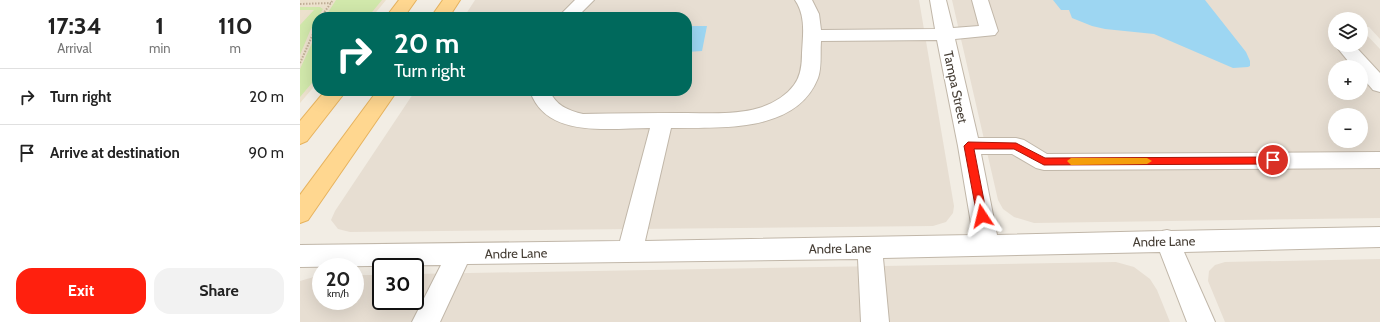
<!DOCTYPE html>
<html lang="en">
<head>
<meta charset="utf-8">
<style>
	body { margin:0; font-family:Cabin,sans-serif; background:#f2f2f2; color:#222; height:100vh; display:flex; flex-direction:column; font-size:15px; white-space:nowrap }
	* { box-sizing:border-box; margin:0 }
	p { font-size:13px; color:#767676 }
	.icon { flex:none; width:22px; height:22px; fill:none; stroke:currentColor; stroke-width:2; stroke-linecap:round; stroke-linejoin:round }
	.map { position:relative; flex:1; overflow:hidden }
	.panel { display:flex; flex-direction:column; background:#fff; width:300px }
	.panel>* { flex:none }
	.hud { position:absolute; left:12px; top:12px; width:380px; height:84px; border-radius:16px; box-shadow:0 4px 16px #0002; background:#00695c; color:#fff; overflow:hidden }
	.fabs { position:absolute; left:1028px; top:12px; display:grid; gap:8px }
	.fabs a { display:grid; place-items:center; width:40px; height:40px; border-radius:50%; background:#fff; box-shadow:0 4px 16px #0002; font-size:20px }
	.speed { position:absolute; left:12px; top:258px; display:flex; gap:8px; font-size:20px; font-weight:700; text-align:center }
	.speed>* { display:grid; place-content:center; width:52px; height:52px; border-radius:50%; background:#fff; box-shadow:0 4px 16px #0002; line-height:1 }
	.speed small { font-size:10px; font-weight:400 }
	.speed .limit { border:2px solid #111; border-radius:6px; background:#fff; color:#111 }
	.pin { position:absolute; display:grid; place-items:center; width:34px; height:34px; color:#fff; margin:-17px; border:2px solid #fff; border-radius:50%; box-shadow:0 1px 4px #0007 }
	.me { position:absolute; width:44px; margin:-22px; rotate:350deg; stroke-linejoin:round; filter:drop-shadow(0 0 3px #0008) }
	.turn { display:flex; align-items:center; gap:14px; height:84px; padding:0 16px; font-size:18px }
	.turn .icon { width:52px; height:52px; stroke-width:2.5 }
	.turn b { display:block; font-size:28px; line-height:34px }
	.eta { display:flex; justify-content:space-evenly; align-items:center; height:68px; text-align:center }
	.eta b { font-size:24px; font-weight:700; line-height:28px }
	.action { display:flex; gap:8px; margin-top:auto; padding:8px 16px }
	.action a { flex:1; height:46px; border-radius:16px; background:#ff200e; color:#fff; font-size:16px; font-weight:700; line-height:46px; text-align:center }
	.action a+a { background:#f2f2f2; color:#222 }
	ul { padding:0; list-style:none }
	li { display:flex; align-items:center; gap:12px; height:56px; padding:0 16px; border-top:1px solid #e0e0e0 }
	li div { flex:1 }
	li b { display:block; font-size:15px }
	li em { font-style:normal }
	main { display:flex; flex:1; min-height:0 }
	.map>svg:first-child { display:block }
</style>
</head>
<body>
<main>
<section class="panel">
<div class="eta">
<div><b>17:34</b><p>Arrival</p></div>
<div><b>1</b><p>min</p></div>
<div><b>110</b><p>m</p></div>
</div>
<ul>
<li><svg class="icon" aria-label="right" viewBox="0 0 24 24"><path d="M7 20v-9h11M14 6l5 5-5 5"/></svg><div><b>Turn right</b></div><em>20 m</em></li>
<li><svg class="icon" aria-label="arrive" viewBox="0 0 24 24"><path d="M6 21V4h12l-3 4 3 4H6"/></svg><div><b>Arrive at destination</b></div><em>90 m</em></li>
</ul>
<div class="action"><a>Exit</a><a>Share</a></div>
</section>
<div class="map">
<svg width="1080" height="322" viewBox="0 0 1080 322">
	<rect width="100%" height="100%" fill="#f2ede4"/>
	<path fill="#e7ded2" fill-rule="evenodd" d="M175,0h444l35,206 -1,7 -7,9 -13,4 -583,6 -12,-3 -7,-9 4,-9 80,-120h272v-74h-223z
		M652,0h428v39l-11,-12h-8v-8h-26v26h26v-16l19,20v169l-346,5 -20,-6 -11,-8 -5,-9zM1035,67h26v26h-26zM1035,115h26v26h-26z
		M1080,259v63h-155l-17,-41 1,-10 6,-6 10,-3z
		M816,262l18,5 16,12 7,11 13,32h-870v-41l17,-5 4,-1v26h34v-26h26v26h34v-27z"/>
	<path fill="#ece1cd" d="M0,0h86l-14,17h-55v66l-17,20z"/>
	<path fill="#d1e8ab" d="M36,0h46l-14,17h-43z
		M0,7h20l3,2 -13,22 -10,24v-30l14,-15h-14z
		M17,32v45l-17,20v-28z"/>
	<path fill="#9dd6f2" d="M753,0h152l41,52 4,9v5l-2,1 -15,1 -79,-34 -49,-5 -13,-3 -20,-8 -3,-8h-8z
		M388,26h19l-5,25 -15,1z"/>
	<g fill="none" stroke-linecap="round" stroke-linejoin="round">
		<g stroke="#c1b7a9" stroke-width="2">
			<path id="minor" d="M275,0h19l-17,17h-19z
				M495,0h17l7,14 2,16 114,-1 -5,-29h16l7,28 26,-2 -7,-26h16l10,31 -3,4 -40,4 23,99h38l8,2 23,14 333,-2v16l-336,2 -8,-2 -24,-14h-31l16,81 165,-4 5,-1 4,1 209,-4v20l-196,5 31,70h-28l-27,-70 -277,6 6,64h-28l-3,-63 -391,5 -27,58h-28l29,-57 -141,2v-22l320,-4 30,-113c-40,0 -104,11 -120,-37h20c5,14 19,20 33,23 35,-1 69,-1 104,-1 23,0 49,2 72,-5 13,-4 27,-12 35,-23 7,-9 8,-21 8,-32 1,-19 4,-37 -7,-53zM637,40l21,106 15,89 -328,6 26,-113c48,-1 125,6 147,-50 4,-11 2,-25 3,-37z
				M1035,45h19l26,28v19l-7,-2 -12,-14v-9h-8z"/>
		</g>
		<g stroke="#e7b35e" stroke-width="2">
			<path id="major" d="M99,0h17l-12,17h-18z
				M143,0h17l-11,17h-18z
				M25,91h21l-39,50 -7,3v-23z
				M77,91h20l-89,129 -8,3v-28z"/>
		</g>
		<path stroke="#c0ae97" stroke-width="2" stroke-dasharray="1.5 1.5" stroke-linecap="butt" d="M0,4l31,-1
			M21,17l12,-17
			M0,63l17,-38"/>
		<use href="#minor" fill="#fff" fill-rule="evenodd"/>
		<use href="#major" fill="#ffd790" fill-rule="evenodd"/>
	</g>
	<path fill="#ff200e" stroke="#a61509" d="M668,142l48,1 29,15 228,-1 5,3 -5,4 -229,1 -30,-16h-40l13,67 -2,3h-7l-1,-3 -13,-70z"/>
	<path fill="#f59e0b" d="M771,158h76l5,3 -5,3 -76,1 -4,-4z"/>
	<g text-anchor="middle" stroke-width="3.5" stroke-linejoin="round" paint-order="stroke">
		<g font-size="13" fill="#453d34" stroke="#fff">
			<text transform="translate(656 87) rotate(78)" y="5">Tampa Street</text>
			<text transform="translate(864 241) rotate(-1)" y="5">Andre Lane</text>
			<text transform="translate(540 248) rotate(-1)" y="5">Andre Lane</text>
			<text transform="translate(216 253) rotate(-1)" y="5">Andre Lane</text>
		</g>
	</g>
</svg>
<div class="fabs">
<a><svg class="icon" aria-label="layers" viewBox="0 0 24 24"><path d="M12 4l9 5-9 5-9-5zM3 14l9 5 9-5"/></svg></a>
<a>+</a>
<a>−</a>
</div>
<div class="speed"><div>20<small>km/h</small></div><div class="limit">30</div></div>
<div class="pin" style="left:973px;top:160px;background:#d93025"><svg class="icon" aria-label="arrive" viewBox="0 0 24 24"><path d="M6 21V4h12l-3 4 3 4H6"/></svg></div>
<svg class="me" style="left:682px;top:216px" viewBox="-20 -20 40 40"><path d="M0-17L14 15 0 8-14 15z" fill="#ff200e" stroke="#fff" stroke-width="4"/></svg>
<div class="hud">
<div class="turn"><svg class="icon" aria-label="right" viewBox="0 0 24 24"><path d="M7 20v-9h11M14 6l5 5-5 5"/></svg><div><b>20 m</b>Turn right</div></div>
</div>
</div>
</main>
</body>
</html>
